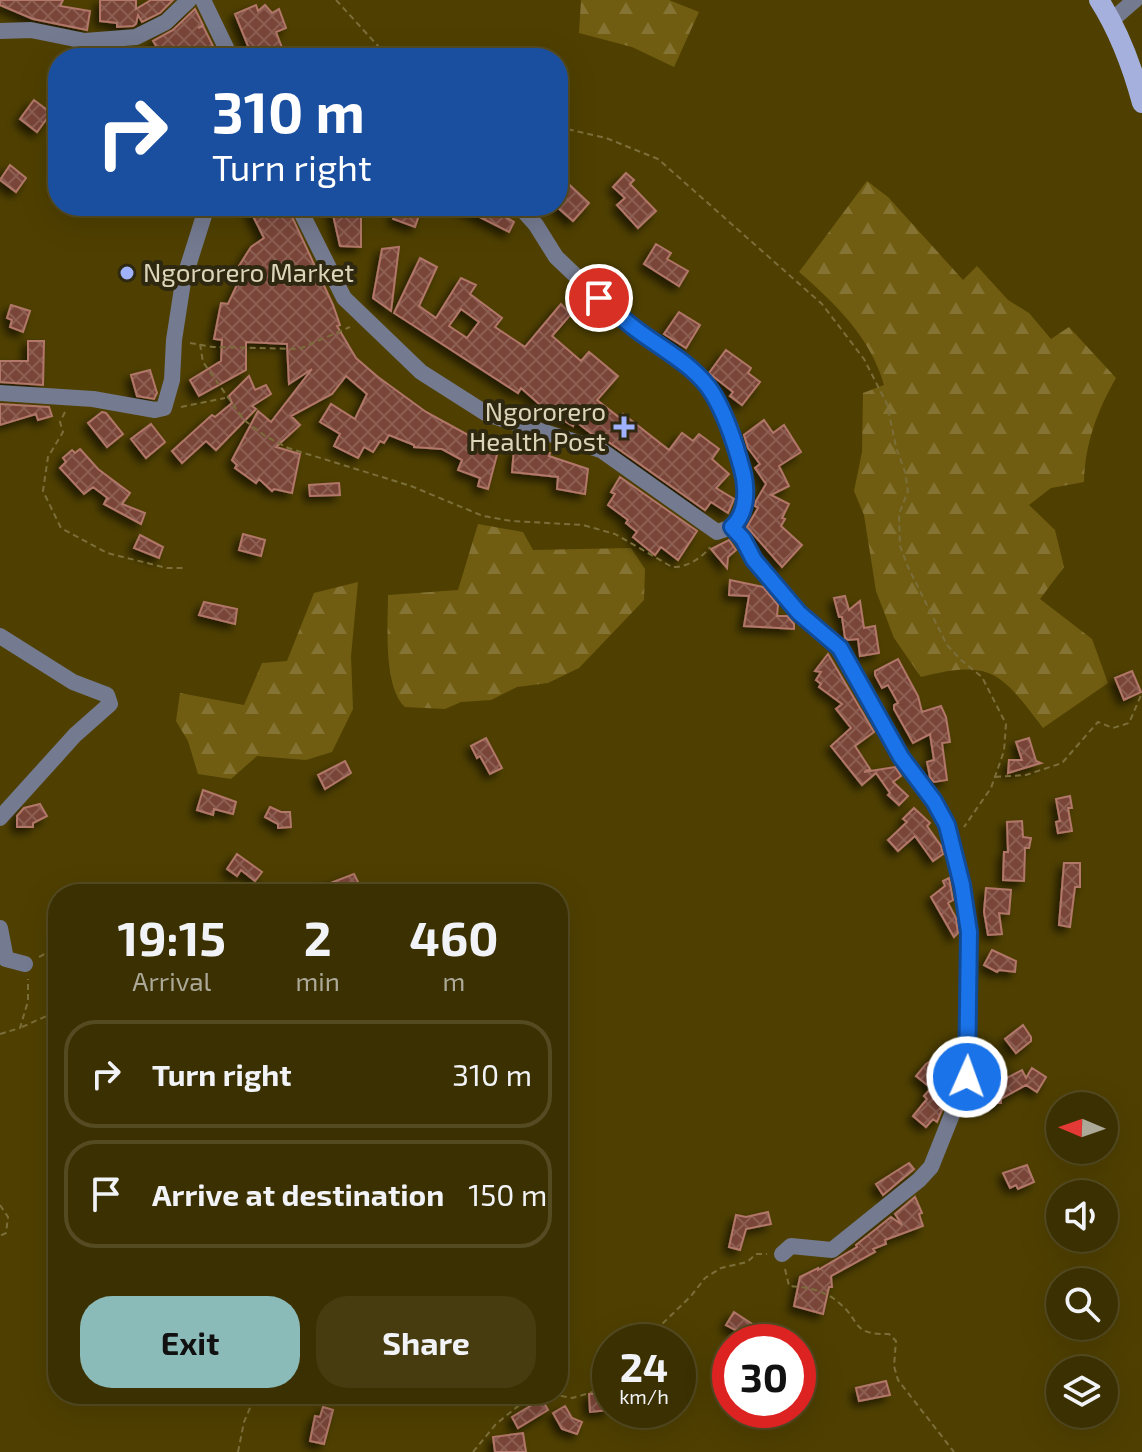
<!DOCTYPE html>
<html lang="en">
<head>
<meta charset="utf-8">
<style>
	body { margin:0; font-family:"Exo 2",sans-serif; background:#463c10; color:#f1f3f6; height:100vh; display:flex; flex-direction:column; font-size:30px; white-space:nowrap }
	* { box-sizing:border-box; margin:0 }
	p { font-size:26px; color:#aca999 }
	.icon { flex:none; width:44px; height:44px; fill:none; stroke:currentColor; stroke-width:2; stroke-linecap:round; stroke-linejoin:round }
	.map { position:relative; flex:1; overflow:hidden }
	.sheet { position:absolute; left:48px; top:884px; width:520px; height:520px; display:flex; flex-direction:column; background:#3b3001; border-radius:32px; box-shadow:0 8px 32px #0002,0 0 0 2px #544b23 }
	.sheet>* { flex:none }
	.banner { position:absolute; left:48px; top:48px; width:520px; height:168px; border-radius:32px; box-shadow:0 8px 32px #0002,0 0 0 2px #544b23; background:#1a4fa0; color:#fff; overflow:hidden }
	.needle { width:52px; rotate:272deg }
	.controls { position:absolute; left:1046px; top:1092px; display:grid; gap:16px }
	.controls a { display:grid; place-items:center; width:72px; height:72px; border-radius:50%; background:#3b3001; box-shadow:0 8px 32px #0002,0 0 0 2px #544b23; font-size:40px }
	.speed { position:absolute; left:592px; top:1324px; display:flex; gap:16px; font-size:40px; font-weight:700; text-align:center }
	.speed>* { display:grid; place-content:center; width:104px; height:104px; border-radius:50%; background:#3b3001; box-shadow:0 8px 32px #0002,0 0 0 2px #544b23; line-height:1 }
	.speed small { font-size:20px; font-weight:400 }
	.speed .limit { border:12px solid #d22; background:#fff; color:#111 }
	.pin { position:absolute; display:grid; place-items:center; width:68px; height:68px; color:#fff; margin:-34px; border:4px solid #fff; border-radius:50%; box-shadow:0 2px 8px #0007 }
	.me { position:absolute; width:88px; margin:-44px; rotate:2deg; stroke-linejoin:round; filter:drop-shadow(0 0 6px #0008) }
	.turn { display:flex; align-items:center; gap:28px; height:168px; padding:0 32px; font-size:36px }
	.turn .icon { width:104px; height:104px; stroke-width:2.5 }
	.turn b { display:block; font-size:56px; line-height:68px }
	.eta { display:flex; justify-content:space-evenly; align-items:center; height:136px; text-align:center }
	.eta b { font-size:48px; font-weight:700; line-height:56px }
	.cta { display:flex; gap:16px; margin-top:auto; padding:16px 32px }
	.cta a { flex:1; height:92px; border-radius:32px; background:#8bbbb9; color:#111; font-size:32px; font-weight:700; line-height:92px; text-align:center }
	.cta a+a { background:#463c10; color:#f1f3f6 }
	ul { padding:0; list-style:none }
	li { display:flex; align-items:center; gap:24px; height:108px; margin:0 16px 12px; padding:0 16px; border:4px solid #544b23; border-radius:32px }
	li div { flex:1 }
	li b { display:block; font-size:30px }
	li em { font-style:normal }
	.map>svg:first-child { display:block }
</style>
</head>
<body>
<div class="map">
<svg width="1142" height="1452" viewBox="0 0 1142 1452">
	<defs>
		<pattern id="forest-firs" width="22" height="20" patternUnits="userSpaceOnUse" patternTransform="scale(2)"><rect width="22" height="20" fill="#705d11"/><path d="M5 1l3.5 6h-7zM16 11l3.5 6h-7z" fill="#847332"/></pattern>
		<pattern id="building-cross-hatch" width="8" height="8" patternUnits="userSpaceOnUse" patternTransform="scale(2)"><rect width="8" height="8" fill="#794437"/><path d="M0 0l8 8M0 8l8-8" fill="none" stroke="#8c5e52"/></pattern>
		<filter id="shadow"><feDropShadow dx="-5" dy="5" stdDeviation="4" flood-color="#0009"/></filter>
	</defs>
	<rect width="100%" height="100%" fill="#4f4001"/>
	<path fill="url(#forest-firs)" d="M581,0h88l30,12 -25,55 -42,-20 -53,-14z
		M867,181l21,16 75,83 14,-14 31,34 21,13 22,26 18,-12 47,51c-19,33 -31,66 -32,104l-33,6 -22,17 26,25 9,37 -24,32 52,40 16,44 -65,45c-42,-55 -51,-69 -122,-51l-27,-39 -18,-47 -12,-76 -10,-24 8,-39 1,-59 21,-8c-13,-47 -49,-82 -85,-113z
		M478,524l45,8 10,18 98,-2 14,21 -1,31 -65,68 -31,15 -31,4 -26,13 -30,2 -16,7 -40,-2c-22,-20 -17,-83 -17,-112l70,-5z
		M358,582l-7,74 2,53 -21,43 -26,8 -49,-4 -26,23 -33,-5 -10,-33 -12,-20 4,-28 64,12 18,-42 25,-2 27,-68z"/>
	<path fill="url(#building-cross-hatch)" stroke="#b17769" stroke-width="2" fill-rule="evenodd" filter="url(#shadow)" d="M0,0h63l-3,6 30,5 -3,19 -54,-11 -33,-14z
		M100,0h36v9l15,-9h22l-13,13 -18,9 -4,-7 -2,9 -3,2 -16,1v-4l-17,-2z
		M256,5l2,6 7,-6 7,8 7,-4 7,19 -10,4 10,26h-26l-2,-4 -6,2 -17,-42z
		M195,9l8,16 -5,3 5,-2 16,32h-37l-2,-8 -17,8 -10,-17 20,-11z
		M34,100l17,13 -14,19 -17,-13z
		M10,165l16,13 -10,14 -16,-12z
		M626,173l8,7 -4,4 26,27 -18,17 -21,-23 8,-7 -12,-11z
		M558,174l31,29 -16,18 -15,-13z
		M248,206h39l46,99 7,20 -3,1 19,32 22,19 48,35 53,29 20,6 -11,42 -10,-3 2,-8 -22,-8 4,-10 -20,-11 -28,-2v-2l-25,-10 -5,8 -4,-2 -7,11 -9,-5 -6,11 -24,-12 6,-12 -20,-12 11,-18 24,15 12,-25 -21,-18 -14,18 -41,22 9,9 -24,22 24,7 -8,39 -18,-4 -2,2 -13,-12 -3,4 -21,-15 2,-3 -5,-5 26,-49 13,11 41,-53 -23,15 -2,-40 -41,-2v28l-47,26 -9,-16 31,-19 1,-21 -8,-1 7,-36 7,1 15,-32 -6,-3 14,-22 13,-9z
		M331,206h30v41l-21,-1z
		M397,206h25l-7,21 -22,-8z
		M458,206h37l-2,4 21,12 -5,10z
		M656,244l15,9 -4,6 21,12 -9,15 -35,-22z
		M399,247l-8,64 -18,-13 9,-49z
		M420,258l17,9 -18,39 17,12 25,-40 15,7 -6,9 32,24 -7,9 30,20 36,-43 10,10 -19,22 29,25 8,-9 29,24 -21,24 23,18 3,-4 46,36 13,-17 11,8 6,-7 20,15 -7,10 17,15 -13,14 18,11 -6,14 -17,-11 -6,8 -98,-69 -11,-4 -21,-16 -2,5 -27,-16 -25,-22 -3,5 -124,-80zM461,309l18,13 -12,16 -18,-12z
		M11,305l19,6 -7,21 -13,-5 2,-7 -5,-2z
		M679,312l21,13 -14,23 -22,-14z
		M28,341h16l-1,44 -43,-3v-21h28z
		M726,350l25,18 -3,5 12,9 -18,23 -12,-9 3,-4 -24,-19z
		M150,370l7,23 -3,6 -17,-3 -6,-21z
		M249,376l6,14 11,-5 5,9 -19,12 4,3 -40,41 -10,-9 -24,22 -10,-12 40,-36 3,2 17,-14 -3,-7z
		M0,404l49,3 3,9 -14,4 -2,-6 -36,11z
		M102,412l4,1 17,21 -16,13 -19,-24z
		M764,420l9,13 11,-8 17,27 -22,14 10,20 -18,9 18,9 -7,14 3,1 -4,7 21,19 -20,22 -35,-40 11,-19 -3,-2 1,-5 10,-17 -11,-16 5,-4 -12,-16 -4,-13z
		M151,424l14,18 -19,16 -15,-19z
		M80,449l18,20 32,24 -8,11 23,9 -4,11 -37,-20 3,-6 2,1 -16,-12 -9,7 -24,-26 6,-6 -3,-4 9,-8 3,3z
		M514,449l36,4 -1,3 39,13 -3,25 -28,-5 1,-12 -46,-5z
		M620,477l77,54 -19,29 -17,-13 -6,8 -22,-18 4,-5 -11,-9 2,-3 -20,-15 7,-11 -4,-2z
		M339,483l1,12 -30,1 -1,-11z
		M243,534l22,6 -4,16 -22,-6z
		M140,535l23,12 -4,11 -25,-10z
		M729,540l7,10 -8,7 -1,11 -16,-19z
		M730,580l33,7 15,18 -1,11h10l7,8v5l-50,-3 5,-30 -20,-1z
		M845,596l4,14 11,-9 4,27 11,-2 4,27 -19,3 -2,-17 -10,1 -3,-2 -3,-21h-3l-5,-19z
		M204,602l33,7 -2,15 -36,-9z
		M828,654l46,78 -19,14 15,23 -6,3 31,-5 6,9 -8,6 15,14 -9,9 -11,-10 2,-2 -14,-20 -14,12 -31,-39 20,-18 -15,-19 6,-5 -23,-17 2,-3 -5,-4 5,-8 -6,-1z
		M898,659l20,37 4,16 19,-6 5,11 4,25 -8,1 5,37 -13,2 -4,-5 -3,-15 7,-2 -4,-26 -17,9 -19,-34v-4l4,-2 -10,-18 -6,3 -7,-13v-4z
		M1132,671l9,21 -17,8 -9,-22z
		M486,738l16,30 -12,6 -10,-18 -3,2 -6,-12z
		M1029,738l7,23 5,2 -33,10 1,-13h13l-6,-18z
		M345,761l6,12 -26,16 -7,-14z
		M203,790l33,12 -3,12 -19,-5 -1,6 -16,-5z
		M1070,796l2,12h-4l4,23 -14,2 -2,-11 4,-1 -4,-22z
		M40,804l7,12 -14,7v4h-16v-11l7,-8z
		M270,807l11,5h9l1,15 -13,1v-4l-13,-7z
		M914,808l16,15 -3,3 14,20 2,8 -10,7 -18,-25 -17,15 -10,-11 19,-18 -4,-3z
		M1022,821l1,16 8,1 -2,10h-4l-1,33 -21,-1 1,-28h4l-1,-30z
		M237,854l25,18 -7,9 -14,-11 -4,6 -10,-7z
		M1064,863h16v24h-5l-5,40 -11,-2z
		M354,874l6,12 -13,8h-19l-3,-9z
		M949,878l4,22 -5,3 8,15 2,15 -4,4 -23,-40 14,-11 -2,-5z
		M986,888l25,2 -2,24 -10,-1 3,21 -14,1 -4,-23z
		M992,950l24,11 -1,11 -16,-2 -2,2 -13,-7z
		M1023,1025l8,12v4l-15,12 -11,-14z
		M946,1051l10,11v13l-11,22v5l-5,7 2,1 -5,12 -4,-3 -7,8 -13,-11 14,-17 -3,-3 7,-8 -15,-12 10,-12z
		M1032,1068l14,9 -9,15 -11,-7 -25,14v4h-19v-11h-6l1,-10 24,-1 21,-11 4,8z
		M909,1163l5,6 -31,26 -7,-11z
		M1027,1165l7,17 -16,7 -2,-4 -6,3 -7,-15z
		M915,1197l7,16 -3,1 4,12 -38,14 1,4 -13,5 2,3 -44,24 1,11h-3l-6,27 -29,-8 6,-29 18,-9v2l39,-23 -1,-2 35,-28 11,8 -7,-11z
		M768,1212l3,12 -25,5 -6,21 -11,-3 7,-32 10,2z
		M734,1312l26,17 -6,11 -28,-15z
		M886,1381l4,14 -31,6 -3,-13z
		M607,1393l2,17 -19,2 -1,-18z
		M542,1399l6,11 -30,18 -6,-11z
		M565,1406l7,12 10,4 -5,12 -15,-5 -9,-16z
		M323,1407l10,3 -9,34 -14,-3 5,-25 5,1z
		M523,1433l3,19h-31l-2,-15z"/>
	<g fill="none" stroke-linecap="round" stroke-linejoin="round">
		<path stroke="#7b6e3a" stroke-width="2" stroke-dasharray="6 4" stroke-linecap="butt" d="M336,0l53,58
			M558,127l48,11 52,21 164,145 42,55 23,45 9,43 9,25 3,19 -9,23 1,32 8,21 39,78 14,15 21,17 24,47 -2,27 -13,37 -27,39
			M190,343l23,4 86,2 51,-22
			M200,344l3,18 41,58 21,16 23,12 123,38 72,30 29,5 71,4 32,9 57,33c14,1 30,-9 38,-20
			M181,407l44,-9
			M65,412l-5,10 3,10 -15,25 -5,34 18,37 46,25 60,15h16
			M995,777l31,-2 36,-12 36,-41 15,6 16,-5 13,-30
			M39,957l19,-10
			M22,1027l29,-13 7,-10
			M0,1034l20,-6 8,-27v-22
			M0,1205l8,12 -2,16 -6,3
			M785,1269l4,17c18,1 35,4 49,16 24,19 12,33 51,32l7,7 -2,25 4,14 56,72
			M658,1342l1,-15 32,-31 14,-18 16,-10 26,-6 9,-8h11
			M551,1394l21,4 38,-11
			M238,1452l6,-30 12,-28
			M473,1452l23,-28 37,-30"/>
		<path stroke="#747a90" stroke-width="16" d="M203,0l28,58
			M1112,20l23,-20
			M0,31l31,-1 54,11 51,-4 30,-15 23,-22
			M298,206l46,92 77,74 66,42 114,36 116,82 15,-5 11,12 11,21 45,53 41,35 61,109 33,44 13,24 15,60 7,47 -2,145 -36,90 -12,13 -87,70 -41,-4 -9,8
			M519,206l17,19 20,32 43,41 38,32 42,29 33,32 19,37 13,48 1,25 -8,22 -5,4
			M0,393l93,6 62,11 9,-2 8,-28 2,-40 9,-58 24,-76
			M0,636l73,46 34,13 3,9 -35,31 -75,83
			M0,928l6,31 19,5"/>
		<path stroke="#a5b0dd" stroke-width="20" d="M1099,0c21,33 33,66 43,103"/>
	</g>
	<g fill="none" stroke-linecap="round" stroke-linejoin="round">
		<g stroke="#114b97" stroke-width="20">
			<path id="route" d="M599,298c13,11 25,22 38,32 25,19 59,36 76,64 14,23 22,49 29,75 5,18 6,44 -10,58l11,12 11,21 45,53 41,35 61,109 33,44 13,24 15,60 7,47 -2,145"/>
		</g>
		<use href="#route" stroke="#1a73e8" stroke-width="14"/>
	</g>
	<g fill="#a1b2fd" stroke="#2e2811" stroke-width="3">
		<circle cx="127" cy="273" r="8"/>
		<path d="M620 415h8v8h8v8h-8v8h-8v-8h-8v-8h8z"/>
	</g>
	<g text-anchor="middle" stroke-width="8" stroke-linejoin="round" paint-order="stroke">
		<g font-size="26" fill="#ddd5b9" stroke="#2e2811" text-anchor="start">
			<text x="143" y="282">Ngororero Market</text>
			<text x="606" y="421" text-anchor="end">Ngororero<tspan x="606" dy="30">Health Post</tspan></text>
		</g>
	</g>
</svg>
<div class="controls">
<a><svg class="needle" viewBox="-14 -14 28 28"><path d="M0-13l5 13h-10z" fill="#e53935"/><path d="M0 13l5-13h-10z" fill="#aca999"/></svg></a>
<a><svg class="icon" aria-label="sound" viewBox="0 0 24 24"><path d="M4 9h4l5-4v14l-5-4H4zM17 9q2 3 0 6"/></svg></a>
<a><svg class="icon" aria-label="search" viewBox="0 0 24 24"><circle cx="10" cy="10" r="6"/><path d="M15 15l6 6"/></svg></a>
<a><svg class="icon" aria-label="layers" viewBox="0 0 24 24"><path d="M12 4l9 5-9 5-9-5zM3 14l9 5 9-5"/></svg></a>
</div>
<div class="speed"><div>24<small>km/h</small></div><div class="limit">30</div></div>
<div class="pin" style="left:599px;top:298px;background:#d93025"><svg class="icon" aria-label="arrive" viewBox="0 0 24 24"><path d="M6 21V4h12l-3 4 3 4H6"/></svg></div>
<svg class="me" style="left:967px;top:1077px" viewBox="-20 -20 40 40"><circle r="17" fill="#1a73e8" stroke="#fff" stroke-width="3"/><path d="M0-11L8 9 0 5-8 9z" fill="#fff"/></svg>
<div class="banner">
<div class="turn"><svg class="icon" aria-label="right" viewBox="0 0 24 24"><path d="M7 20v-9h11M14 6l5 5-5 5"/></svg><div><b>310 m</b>Turn right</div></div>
</div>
<section class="sheet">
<div class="eta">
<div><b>19:15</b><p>Arrival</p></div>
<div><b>2</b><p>min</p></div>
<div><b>460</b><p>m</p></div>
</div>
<ul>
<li><svg class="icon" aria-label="right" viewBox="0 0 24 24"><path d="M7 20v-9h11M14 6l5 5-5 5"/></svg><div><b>Turn right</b></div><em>310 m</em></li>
<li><svg class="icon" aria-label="arrive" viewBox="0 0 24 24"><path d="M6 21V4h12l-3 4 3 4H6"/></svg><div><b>Arrive at destination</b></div><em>150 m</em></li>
</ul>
<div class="cta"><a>Exit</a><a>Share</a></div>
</section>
</div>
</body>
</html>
